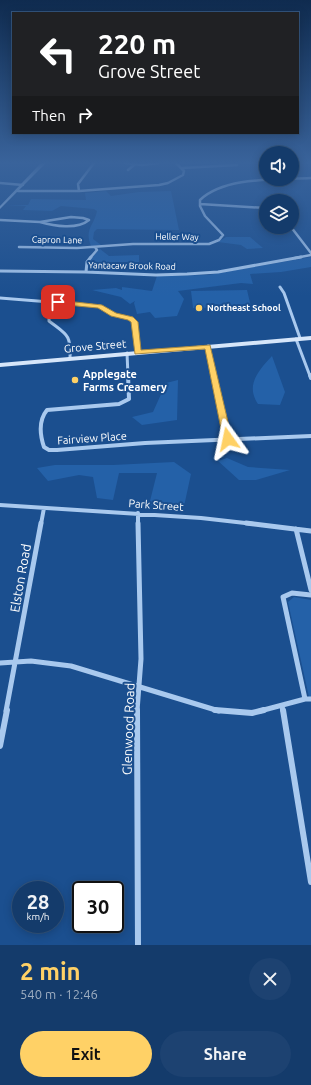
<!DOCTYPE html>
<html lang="en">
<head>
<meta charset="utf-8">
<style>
	body { margin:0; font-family:Ubuntu,sans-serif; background:#1d4271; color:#f1f3f6; height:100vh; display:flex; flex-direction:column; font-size:15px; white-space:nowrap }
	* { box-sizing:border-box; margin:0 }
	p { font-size:13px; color:#9dadc1 }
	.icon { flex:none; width:22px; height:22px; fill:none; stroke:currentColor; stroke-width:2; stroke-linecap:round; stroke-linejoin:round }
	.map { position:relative; height:945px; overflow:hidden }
	.details { display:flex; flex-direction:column; background:#143b6b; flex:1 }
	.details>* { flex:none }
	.hud { position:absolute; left:12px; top:12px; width:287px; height:122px; border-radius:0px; box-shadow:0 2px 10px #0003,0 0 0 1px #33557e; background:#202124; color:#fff; overflow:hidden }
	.fabs { position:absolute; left:259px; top:146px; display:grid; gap:8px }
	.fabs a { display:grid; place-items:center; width:40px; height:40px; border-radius:50%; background:#143b6b; box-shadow:0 2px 10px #0003,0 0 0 1px #33557e; font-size:20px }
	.speed { position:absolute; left:12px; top:881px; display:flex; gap:8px; font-size:20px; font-weight:700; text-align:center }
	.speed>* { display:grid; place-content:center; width:52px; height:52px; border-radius:50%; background:#143b6b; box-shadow:0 2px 10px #0003,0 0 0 1px #33557e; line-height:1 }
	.speed small { font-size:10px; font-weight:400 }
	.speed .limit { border:2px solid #111; border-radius:6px; background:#fff; color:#111 }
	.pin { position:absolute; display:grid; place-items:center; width:34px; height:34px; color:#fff; margin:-17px; border-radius:8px; box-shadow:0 2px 6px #0006 }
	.me { position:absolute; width:44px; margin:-22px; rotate:348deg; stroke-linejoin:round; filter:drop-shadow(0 0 3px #0008) }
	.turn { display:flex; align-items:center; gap:14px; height:84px; padding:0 20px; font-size:18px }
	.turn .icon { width:52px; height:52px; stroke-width:2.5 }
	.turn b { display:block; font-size:28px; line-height:34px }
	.then { display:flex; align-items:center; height:38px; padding:0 20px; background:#0003; gap:8px; font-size:15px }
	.round { display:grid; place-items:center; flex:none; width:42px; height:42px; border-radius:21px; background:#1d4271 }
	.summary { display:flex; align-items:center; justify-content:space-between; height:68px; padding:0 20px }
	h1 { font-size:24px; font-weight:700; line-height:30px; color:#ffd166 }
	.action { display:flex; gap:8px; margin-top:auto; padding:8px 20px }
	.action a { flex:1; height:46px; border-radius:24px; background:#ffd166; color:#111; font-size:16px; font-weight:700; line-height:46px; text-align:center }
	.action a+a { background:#1d4271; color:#f1f3f6 }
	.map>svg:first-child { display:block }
</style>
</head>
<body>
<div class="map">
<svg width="311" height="945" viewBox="0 0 311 945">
	<rect width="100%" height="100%" fill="#1b4f8f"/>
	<path fill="#2461a8" d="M106,191l5,5 28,-4 32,-1 8,39 -82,-1 -3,3 -1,7 8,6 -10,1c-7,-17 3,-20 6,-35l-3,-2 -33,-3 -9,5 -29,-1 3,-4 -20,-1h22l3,-6 55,1 -1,-7z
		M226,237h24l13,11 -16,1 -6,-4 -23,-3z
		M100,249l9,7 30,-1v7h-50l4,-6z
		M311,257v10l-30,5 -31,2 3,10 -12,-1 -63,8 6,8 -7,17 -22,2 -5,-6 -13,2 -3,-11 1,-2 -5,3 -9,-7 -29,-7 24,-2 6,2v-3l30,4 5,-15 51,-1z
		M247,290l4,17 -58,1 -2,-17z
		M272,356l13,36 -5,13 -22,-1c-13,-19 1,-34 14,-48z
		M178,380l-1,40 -35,5 -10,-8 21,-5 13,-29z
		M227,458l21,9 42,3 -34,10h-17l-21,-19z
		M174,462l17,12 -8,37 -34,-6 8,-32h-38l-6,27 -16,-2 -4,-21 -14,-2 -31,6 -11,-13 18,-3h58z
		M294,597l17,3v97h-2l-21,-95z"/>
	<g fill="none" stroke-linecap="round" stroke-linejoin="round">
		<path stroke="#a9c9ee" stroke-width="2.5" d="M125,163l17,2 17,-2
			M181,168l56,-3
			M128,170l6,-5
			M0,183l23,2
			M18,191h61l80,-6 9,-2 15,-8 1,-4 -8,-8
			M79,191l-1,-7 16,-21
			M200,204l66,4
			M71,217l12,1 6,2c-12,10 -35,6 -49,2z
			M0,220l40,2
			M291,227l20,26
			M19,247l58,1 56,-4h76l10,-4 4,-5 -18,-19 -5,-10v-6c25,-24 78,-20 111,-22
			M90,258l7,-8 -2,-3
			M295,258l16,-3"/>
		<path stroke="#a9c9ee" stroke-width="3" d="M0,271l86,1 70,3 31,-1 31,-2 83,-15
			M86,272l1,-10 4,-5
			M280,287l4,6 16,45
			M0,298l100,8 14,9 17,3 4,4 2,30
			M58,302l-9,16v3c18,14 22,13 21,37
			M296,339l14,37
			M208,346l6,30
			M127,353l1,23"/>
		<path stroke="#a9c9ee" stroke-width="4" d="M128,375l1,24 -10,5 -72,6c-9,11 -7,25 -3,37l5,3h8l88,-7 166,-7
			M214,375l14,64
			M310,375l1,3
			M0,505l201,13 53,6
			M138,513v11
			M41,524l3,-16"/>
		<path stroke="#a9c9ee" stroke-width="5" d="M246,523l65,8
			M296,529l15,61
			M0,663l31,-2 40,5 148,45
			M305,699l-22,-102 9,-4 19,2
			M282,706l1,5
			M6,711l35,-188
			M137,711l4,-52 -3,-136
			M260,711l45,-12h6"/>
		<path stroke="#a9c9ee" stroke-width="6" d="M137,710l1,235
			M215,710l37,3 12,-3
			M283,710l28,172
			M0,746l7,-36"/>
		<path fill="#a9c9ee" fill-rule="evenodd" d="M41,163h5l-46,46v-3z"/>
		<path fill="#d6e6fa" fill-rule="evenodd" d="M311,336v4l-311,27v-4z"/>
	</g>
	<linearGradient id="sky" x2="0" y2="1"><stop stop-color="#0f2b4f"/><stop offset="0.55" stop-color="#39639b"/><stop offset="1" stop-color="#39639b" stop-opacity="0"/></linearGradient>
	<rect width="311" height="296" fill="url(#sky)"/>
	<path fill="#ffd166" stroke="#a68842" d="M58,300l44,5 14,8 17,4 5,5 3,28 69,-5 22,94 -1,2 -3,1 -5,-3 -18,-90 -70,5 -4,-32 -3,-2 -17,-4 -13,-8 -43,-4v-3z"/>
	<g fill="#ffd166" stroke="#1b4f8f" stroke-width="1.5">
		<circle cx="199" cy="308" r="4"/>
		<circle cx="75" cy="380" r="4"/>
	</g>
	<g text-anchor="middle" stroke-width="4" stroke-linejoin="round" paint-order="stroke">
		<g font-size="9" fill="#fff" stroke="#1b4f8f">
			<text transform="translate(177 237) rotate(1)" y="3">Heller Way</text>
			<text transform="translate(57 240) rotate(1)" y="3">Capron Lane</text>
			<text transform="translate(132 266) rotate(1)" y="3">Yantacaw Brook Road</text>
		</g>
		<g font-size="9" font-weight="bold" fill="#fff" stroke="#1b4f8f" text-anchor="start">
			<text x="207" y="311">Northeast School</text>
		</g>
		<g font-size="11" fill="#fff" stroke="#1b4f8f">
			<text transform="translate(95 346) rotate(-5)" y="4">Grove Street</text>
			<text transform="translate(92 438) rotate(-4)" y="4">Fairview Place</text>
			<text transform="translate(156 505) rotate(4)" y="4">Park Street</text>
		</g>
		<g font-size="11" font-weight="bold" fill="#fff" stroke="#1b4f8f" text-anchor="start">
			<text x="83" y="378">Applegate<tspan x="83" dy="13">Farms Creamery</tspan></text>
		</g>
		<g font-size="13" fill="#fff" stroke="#1b4f8f">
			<text transform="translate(20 578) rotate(-80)" y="5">Elston Road</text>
			<text transform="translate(128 729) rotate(-88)" y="5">Glenwood Road</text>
		</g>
	</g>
</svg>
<div class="fabs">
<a><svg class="icon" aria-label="sound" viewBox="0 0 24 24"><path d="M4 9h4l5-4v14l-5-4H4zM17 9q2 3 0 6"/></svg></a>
<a><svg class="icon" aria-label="layers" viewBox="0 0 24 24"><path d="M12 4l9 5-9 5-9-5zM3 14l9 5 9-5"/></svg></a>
</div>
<div class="speed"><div>28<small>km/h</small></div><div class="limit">30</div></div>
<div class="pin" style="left:58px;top:302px;background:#d93025"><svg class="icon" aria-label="arrive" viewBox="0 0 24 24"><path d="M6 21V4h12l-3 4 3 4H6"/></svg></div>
<svg class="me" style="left:228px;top:439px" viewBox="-20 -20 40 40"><path d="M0-17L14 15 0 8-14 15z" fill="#ffd166" stroke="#fff" stroke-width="4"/></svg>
<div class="hud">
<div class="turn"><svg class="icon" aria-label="left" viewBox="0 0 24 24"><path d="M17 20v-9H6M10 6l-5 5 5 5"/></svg><div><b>220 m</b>Grove Street</div></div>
<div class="then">Then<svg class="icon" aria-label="right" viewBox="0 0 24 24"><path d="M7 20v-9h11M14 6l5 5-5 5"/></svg></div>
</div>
</div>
<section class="details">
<div class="summary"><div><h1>2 min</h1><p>540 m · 12:46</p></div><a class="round"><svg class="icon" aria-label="close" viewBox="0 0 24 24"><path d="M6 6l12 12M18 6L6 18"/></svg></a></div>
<div class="action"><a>Exit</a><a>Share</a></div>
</section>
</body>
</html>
